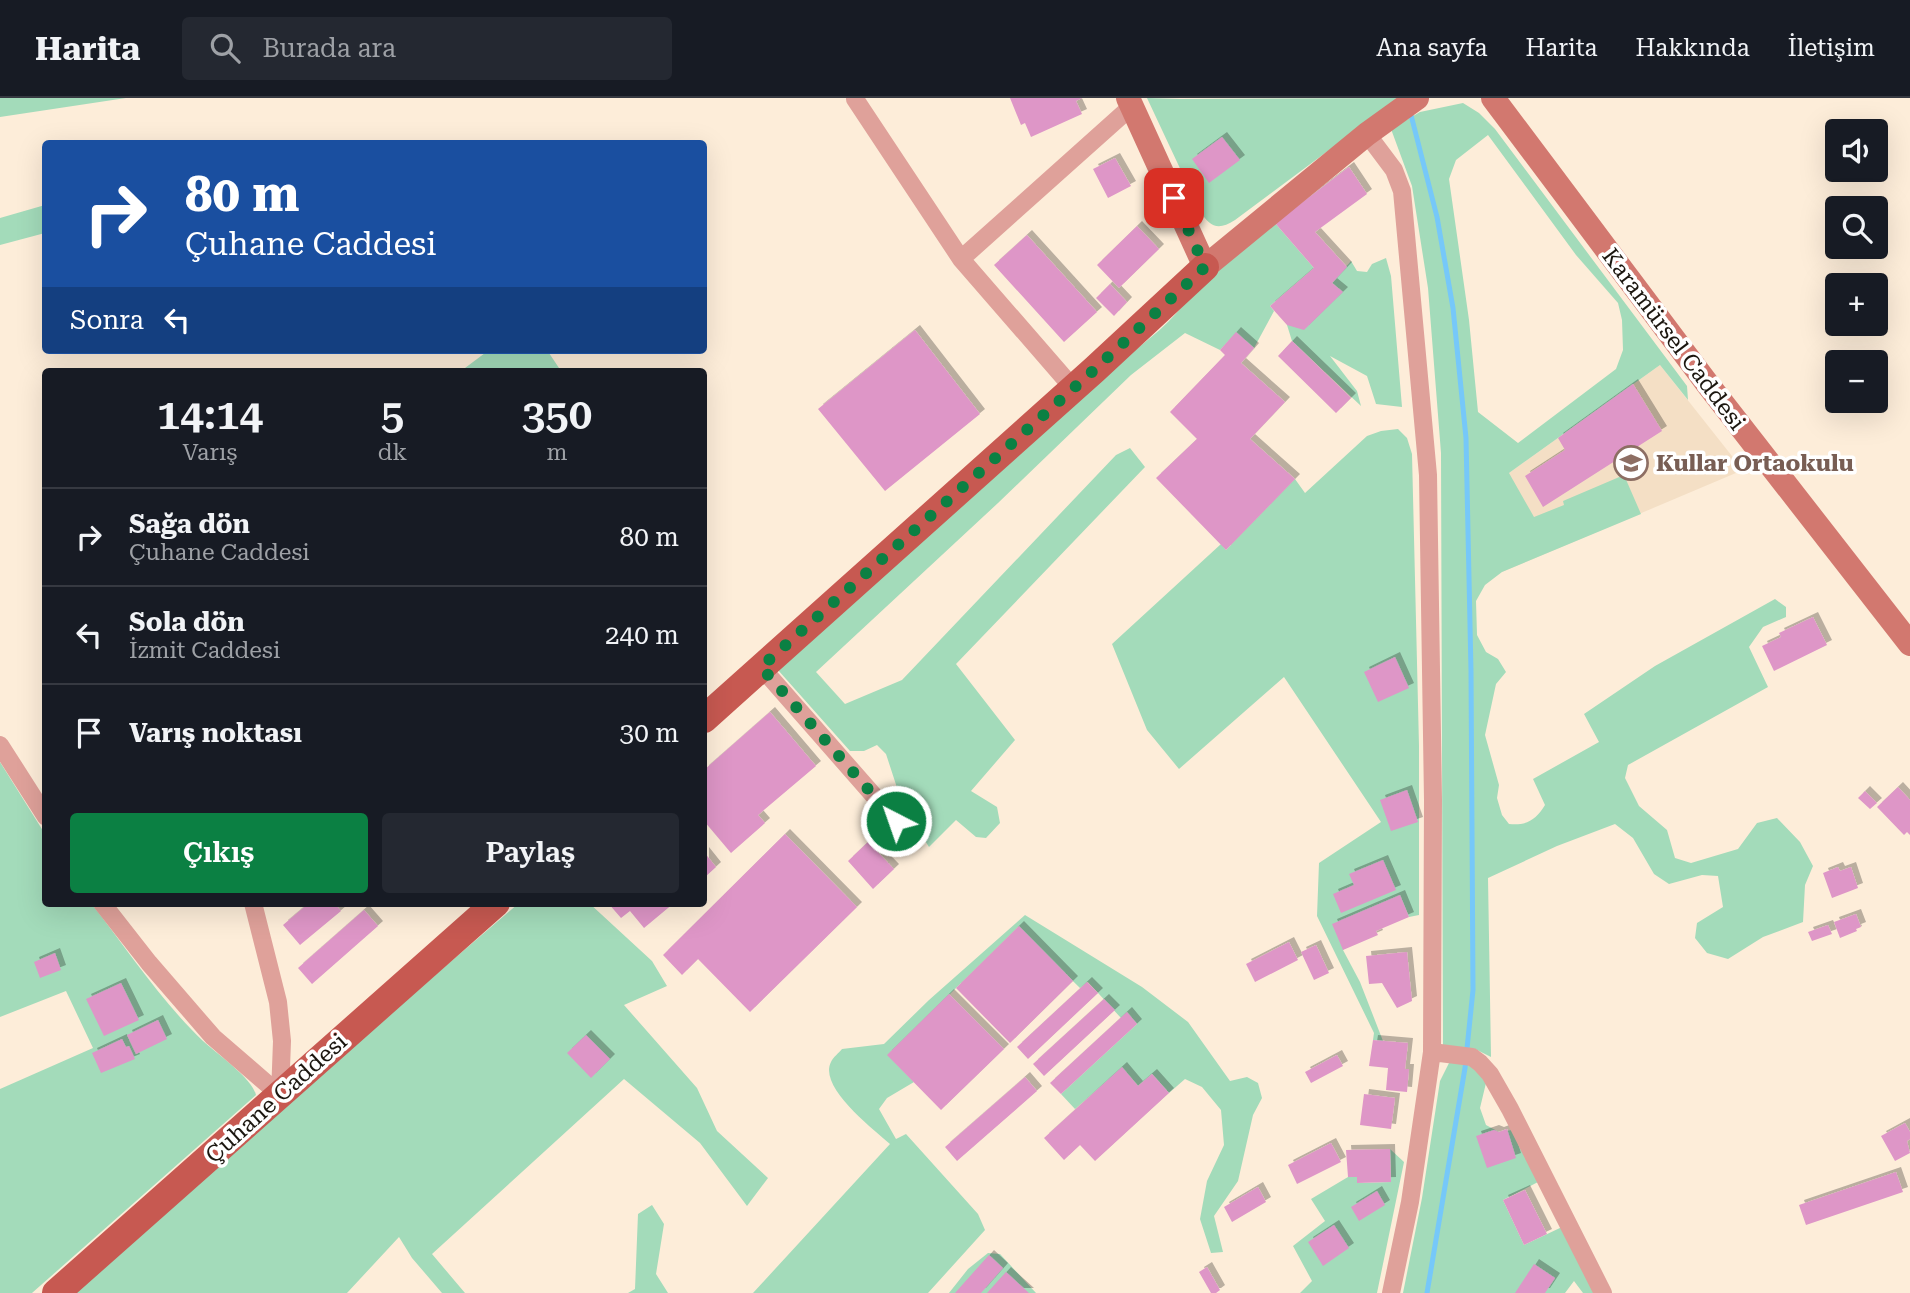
<!DOCTYPE html>
<html lang="tr">
<head>
<meta charset="utf-8">
<style>
	body { margin:0; font-family:"Roboto Serif",serif; background:#242831; color:#f1f3f6; height:100vh; display:flex; flex-direction:column; font-size:26px; white-space:nowrap }
	* { box-sizing:border-box; margin:0 }
	p { font-size:23px; color:#9ea1a6 }
	.icon { flex:none; width:38px; height:38px; fill:none; stroke:currentColor; stroke-width:2; stroke-linecap:round; stroke-linejoin:round }
	.map { position:relative; flex:1; overflow:hidden }
	.side { position:absolute; left:42px; top:270px; width:665px; height:539px; display:flex; flex-direction:column; background:#171b24; border-radius:7px; box-shadow:0 7px 28px #0002 }
	.side>* { flex:none }
	.guide { position:absolute; left:42px; top:42px; width:665px; height:214px; border-radius:7px; box-shadow:0 7px 28px #0002; background:#1a4fa0; color:#fff; overflow:hidden }
	.buttons { position:absolute; left:1825px; top:21px; display:grid; gap:14px }
	.buttons a { display:grid; place-items:center; width:63px; height:63px; border-radius:7px; background:#171b24; box-shadow:0 7px 28px #0002; font-size:35px }
	.pin { position:absolute; display:grid; place-items:center; width:60px; height:60px; color:#fff; margin:-30px; border-radius:14px; box-shadow:0 4px 10px #0006 }
	.me { position:absolute; width:77px; margin:-38px; rotate:319deg; stroke-linejoin:round; filter:drop-shadow(0 0 5px #0008) }
	.turn { display:flex; align-items:center; gap:24px; height:147px; padding:0 28px; font-size:32px }
	.turn .icon { width:91px; height:91px; stroke-width:2.5 }
	.turn b { display:block; font-size:49px; line-height:60px }
	.then { display:flex; align-items:center; height:66px; padding:0 28px; background:#0003; gap:14px; font-size:26px }
	.eta { display:flex; justify-content:space-evenly; align-items:center; height:119px; text-align:center }
	.eta b { font-size:42px; font-weight:600; line-height:49px }
	.action { display:flex; gap:14px; margin-top:auto; padding:14px 28px }
	.action a { flex:1; height:80px; border-radius:7px; background:#0b8043; color:#fff; font-size:28px; font-weight:600; line-height:80px; text-align:center }
	.action a+a { background:#242831; color:#f1f3f6 }
	ul { padding:0; list-style:none }
	li { display:flex; align-items:center; gap:21px; height:98px; padding:0 28px; border-top:2px solid #363941 }
	li div { flex:1 }
	li b { display:block; font-size:26px }
	li em { font-style:normal }
	header { display:flex; align-items:center; gap:42px; box-sizing:border-box; height:98px; padding:0 35px; background:#171b24; border-bottom:2px solid #363941 }
	header strong { font-size:33px }
	nav { display:flex; gap:38px; margin-inline-start:auto; font-size:24px }
	.search { width:490px; height:63px; background:#242831; display:flex; align-items:center; gap:18px; box-sizing:border-box; padding:0 24px; border-radius:7px; color:#9ea1a6; font-size:26px }
	.map>svg:first-child { display:block }
</style>
</head>
<body>
<header>
<strong>Harita</strong>
<div class="search"><svg class="icon" aria-label="search" viewBox="0 0 24 24"><circle cx="10" cy="10" r="6"/><path d="M15 15l6 6"/></svg>Burada ara</div>
<nav><a>Ana sayfa</a><a>Harita</a><a>Hakkında</a><a>İletişim</a></nav>
</header>
<div class="map">
<svg width="1910" height="1195" viewBox="0 0 1910 1195">
	<defs>
		<filter id="shadow"><feDropShadow dx="5" dy="-5" stdDeviation="0" flood-color="#0004"/></filter>
	</defs>
	<rect width="100%" height="100%" fill="#fdedd9"/>
	<path fill="#f4dfc5" d="M1660,267l83,105 -241,102 7,-99z"/>
	<path fill="#a3dbba" fill-rule="evenodd" d="M0,0h126l-126,19z
		M1147,0l33,1 219,-1 -164,122c-17,11 -25,7 -35,-9z
		M1463,5l16,10 16,16 192,257 1,14 -28,-35 -151,108 25,44 30,-12 -1,-4 61,-26 17,39 -139,58 -17,13 -9,16 1,34 9,17 12,7 8,13 -10,12 -11,51 14,50 -2,13 5,17 7,9c17,2 27,-4 36,-19l-12,-26 66,-37 -15,-28 71,-48 120,-67 11,8v10l-23,10 -14,20 19,40 -140,78 -3,13 14,28 28,24 8,28 16,5 47,-14 19,-26 20,-5 23,24 13,24 -8,19 -2,37 -40,15 -35,22 -21,-6 -12,-15 2,-15 26,-16 -5,-31 -16,-1 -33,9 -15,-10 -21,-36 -18,-14 -58,22 -69,32 3,179 -16,-8 -32,-4 -2,-592 -13,-165 -16,-102 -21,-57 29,-17zM1488,37l88,120 42,48 4,17 1,30 -7,19 -98,74 -40,-31 -9,-92 -20,-141 7,-19z
		M45,107v28l-45,12v-27z
		M1275,125l39,45 -44,38 4,5 -20,37 -18,-15 -16,17 -35,-17 -54,42 -133,128 -182,169 29,32 57,-24 214,-225 14,-7 15,19 -189,197 59,76 -44,51 26,16 3,16 -14,15 -10,-1 -20,-17 -27,27 -26,-41 -17,-52 -9,-9 -13,6h-14l-72,-81 344,-310c25,-19 52,-39 70,-67z
		M1386,160l5,18 11,131 -26,-3 -9,-28 -37,-20 27,35 4,15 -69,-65 -5,-16 55,-33 -10,-9 19,-22 6,10 10,1 5,-8z
		M489,252h58l14,21h-100z
		M1398,331l9,9 5,16 7,292v169l-10,2 -9,-21 -57,54 17,32 23,59 -10,-1 1,-7 -57,-117 2,-53 62,-41 -97,-145 -105,92 -32,-39 -35,-86 109,-100 5,6 69,-71 10,14 62,-57 14,-5z
		M0,664l45,72 1,69h45c36,46 70,98 112,138 14,13 49,37 53,54l-224,198h-32v-204l93,-41 -27,-57 -66,26z
		M519,805h70l63,58 15,25 -43,19 73,83 20,43 51,47 -21,28 -47,-63 -76,-64 -192,175 33,39h-23l-30,-35 -13,-21 -52,56h-274l234,-208z
		M1025,817l117,72 46,35 42,59 17,-4 11,6 4,15 -9,17 -15,66 -24,35 9,36 -12,1 -11,-34 7,-38 17,-36 -3,-35 -19,-23 -17,-8 -16,14 -17,-19 -14,12 -16,-18 -47,41 -14,-15 76,-70 -10,-11 -6,5 -33,-36 -8,6 -62,-61 -130,128 26,27 -27,16 -8,11 17,30 10,-5 72,80 7,16 -57,63h-175l137,-149c-17,-15 -72,-57 -59,-82 2,-5 8,-9 11,-13l42,-5 45,-44z
		M1449,965c19,-1 27,3 37,20l-6,25 6,17 13,7 13,-2 26,52 -35,18 21,45 38,-18 34,66h-13l-9,-12 -9,12h-162l19,-95 18,-117z
		M1390,1051l14,13 -27,131h-77l12,-12 -19,-35 32,-25 -14,-22 37,-22h9v6l34,-1z
		M652,1107l12,19 -8,50 12,19h-40l7,-4 3,-75z
		M988,1155l12,1 36,39h-87l19,-24z"/>
	<g fill="none" stroke-linecap="round" stroke-linejoin="round">
		<path stroke="#76c8f9" stroke-width="5" d="M1410,13l27,106 16,91 13,130 5,233 2,319 -8,78 -38,225"/>
	</g>
	<path fill="#de96c7" filter="url(#shadow)" d="M1010,0h72l-6,3 6,13 -51,23 -6,-14 -4,2z
		M1222,39l18,23 -31,23 -17,-24z
		M1115,60l16,28 -23,12 -15,-29z
		M1349,69l18,27 -52,38 32,35 -15,16 11,9 -39,38 -17,-5 -17,-19 44,-38 -39,-45z
		M1137,128l22,23 -40,39 -22,-23z
		M1027,137l70,77 -33,30 -70,-77z
		M1110,186l17,18 -13,14 -18,-18z
		M915,232l65,84 -95,77 -67,-82z
		M1236,234l18,16 -13,15 44,39 -35,37 45,40 -69,71 -70,-72 41,-39 -27,-27 55,-57 -5,-5z
		M1292,243l59,57 -15,15 -58,-57z
		M1633,286l29,47 -119,76 -18,-31 40,-26 -7,-12z
		M1813,519l14,28 -53,26 -12,-25 19,-9 -2,-4z
		M1395,559l14,31 -31,14 -14,-30z
		M770,614l46,54 -58,49 7,8 -34,30 -27,-32v-51z
		M1898,689l12,13v35l-3,-3 -3,3 -27,-28z
		M1407,692l11,32 -27,9 -11,-31z
		M1865,693l12,12 -7,6 -12,-11z
		M785,736l72,73 -107,105 -52,-53 -16,16 -19,-20z
		M868,744l26,27 -21,20 -25,-28z
		M704,754l12,15 -12,11z
		M1383,762l13,30 -55,23 -8,-19 21,-9 -5,-11z
		M1838,769l2,4 11,-4 7,21 -26,10 -9,-25z
		M1400,797l9,22 -33,14 2,4 -35,15 -11,-26z
		M309,805h25l7,8 -41,34 -17,-20z
		M608,805h66l-30,25 -14,-17 -9,7z
		M364,812l14,16 -66,58 -14,-16z
		M1856,816l5,13 -5,2 1,2 -17,7 -6,-16z
		M1828,827l4,9 -20,7 -4,-9z
		M1019,828l54,55 -63,62 -54,-55z
		M1289,844l9,18 -43,22 -9,-18z
		M1316,847l13,28 -15,7 -13,-28z
		M1407,854l5,49 -15,7 -15,-25 -13,1 -3,-28z
		M55,855l6,17 -21,8 -6,-16z
		M1087,884l11,11 -70,66 -11,-12z
		M121,885l18,37 -35,16 -18,-37z
		M949,896l55,55 -63,61 -54,-55z
		M1104,901l11,11 -71,66 -11,-12z
		M1127,914l10,12 -76,70 -11,-11z
		M158,922l9,19 -31,15 -9,-19z
		M586,937l24,24 -19,19 -24,-25z
		M122,941l4,8 3,-1 6,13 -34,14 -9,-20z
		M1373,942l35,3 -3,26h4l-2,23 -21,-2 2,-22 -19,-2z
		M1337,957l6,11 -32,17 -6,-11z
		M1122,969l16,19 14,-12 17,19 -74,68 -15,-16 -16,15 -20,-22z
		M1025,979l12,14 -80,70 -12,-14z
		M1364,996l31,4 -4,31 -31,-4z
		M1905,1025l5,9v7l-3,2 3,12 -15,8 -14,-25z
		M1507,1031l9,29 -29,10 -11,-32 18,-6 5,2z
		M1331,1045l10,19 -44,22 -9,-19z
		M1390,1051l1,33 -34,1v-6h-9l-2,-27z
		M1896,1074l7,20 -97,33 -7,-20z
		M1258,1089l8,15 -34,20 -8,-15z
		M1525,1092l22,44 -23,11 -21,-45z
		M1377,1093l8,14 -26,16 -8,-14z
		M1334,1127l15,23 -26,18 -15,-24z
		M989,1157l14,13 -22,25h-26z
		M1534,1166l21,14 -10,15h-30z
		M1207,1169l13,23 -4,3h-5l-12,-21z
		M1006,1174l23,21h-42z"/>
	<g fill="none" stroke-linecap="round" stroke-linejoin="round">
		<path stroke="#dfa19a" stroke-width="18" d="M855,1l106,160 112,129
			M1367,36l27,36 8,21 26,284 5,325 -1,252 -22,150 -19,91
			M961,161l171,-153
			M761,569l135,154
			M0,647l46,72
			M102,805l47,60 64,74 67,58
			M253,805l25,99 4,39 -2,54
			M1432,954l40,5 8,6 10,11 20,35 93,184"/>
		<path stroke="#d2786f" stroke-width="24" d="M1128,0l77,169 162,-133 50,-36
			M1493,0l216,288 201,258"/>
		<path stroke="#c75951" stroke-width="28" d="M704,621l390,-349 111,-103
			M56,1195l440,-390"/>
	</g>
	<g fill="none" stroke-linecap="round" stroke-linejoin="round">
		<path stroke="#0b8043" stroke-width="12" stroke-dasharray="0 21.6" d="M896,723l-135,-154 333,-297 111,-103 -31,-69"/>
	</g>
	<defs>
		<g id="school-ring" transform="scale(1.75)"><circle r="9.5" fill="#fff" stroke="#8d6e63" stroke-width="1.5"/><path d="M0-5L7-2L0 1L-7-2ZM-4 1L0 2.5L4 1V4Q0 6-4 4Z" fill="#8d6e63"/></g>
	</defs>
	<g fill-rule="evenodd">
		<use href="#school-ring" x="1631" y="365"/>
	</g>
	<g text-anchor="middle" stroke-width="7" stroke-linejoin="round" paint-order="stroke">
		<g font-size="23" fill="#1b160f" stroke="#fff">
			<text transform="translate(1674 241) rotate(53)" y="8">Karamürsel Caddesi</text>
			<text transform="translate(276 1000) rotate(-42)" y="8">Çuhane Caddesi</text>
		</g>
		<g font-size="23" font-weight="bold" fill="#785e54" stroke="#fff" text-anchor="start">
			<text x="1656" y="373">Kullar Ortaokulu</text>
		</g>
	</g>
</svg>
<div class="buttons">
<a><svg class="icon" aria-label="sound" viewBox="0 0 24 24"><path d="M4 9h4l5-4v14l-5-4H4zM17 9q2 3 0 6"/></svg></a>
<a><svg class="icon" aria-label="search" viewBox="0 0 24 24"><circle cx="10" cy="10" r="6"/><path d="M15 15l6 6"/></svg></a>
<a>+</a>
<a>−</a>
</div>
<div class="pin" style="left:1174px;top:100px;background:#d93025"><svg class="icon" aria-label="arrive" viewBox="0 0 24 24"><path d="M6 21V4h12l-3 4 3 4H6"/></svg></div>
<svg class="me" style="left:896px;top:723px" viewBox="-20 -20 40 40"><circle r="17" fill="#0b8043" stroke="#fff" stroke-width="3"/><path d="M0-11L8 9 0 5-8 9z" fill="#fff"/></svg>
<div class="guide">
<div class="turn"><svg class="icon" aria-label="right" viewBox="0 0 24 24"><path d="M7 20v-9h11M14 6l5 5-5 5"/></svg><div><b>80 m</b>Çuhane Caddesi</div></div>
<div class="then">Sonra<svg class="icon" aria-label="left" viewBox="0 0 24 24"><path d="M17 20v-9H6M10 6l-5 5 5 5"/></svg></div>
</div>
<section class="side">
<div class="eta">
<div><b>14:14</b><p>Varış</p></div>
<div><b>5</b><p>dk</p></div>
<div><b>350</b><p>m</p></div>
</div>
<ul>
<li><svg class="icon" aria-label="right" viewBox="0 0 24 24"><path d="M7 20v-9h11M14 6l5 5-5 5"/></svg><div><b>Sağa dön</b><p>Çuhane Caddesi</p></div><em>80 m</em></li>
<li><svg class="icon" aria-label="left" viewBox="0 0 24 24"><path d="M17 20v-9H6M10 6l-5 5 5 5"/></svg><div><b>Sola dön</b><p>İzmit Caddesi</p></div><em>240 m</em></li>
<li><svg class="icon" aria-label="arrive" viewBox="0 0 24 24"><path d="M6 21V4h12l-3 4 3 4H6"/></svg><div><b>Varış noktası</b></div><em>30 m</em></li>
</ul>
<div class="action"><a>Çıkış</a><a>Paylaş</a></div>
</section>
</div>
</body>
</html>
